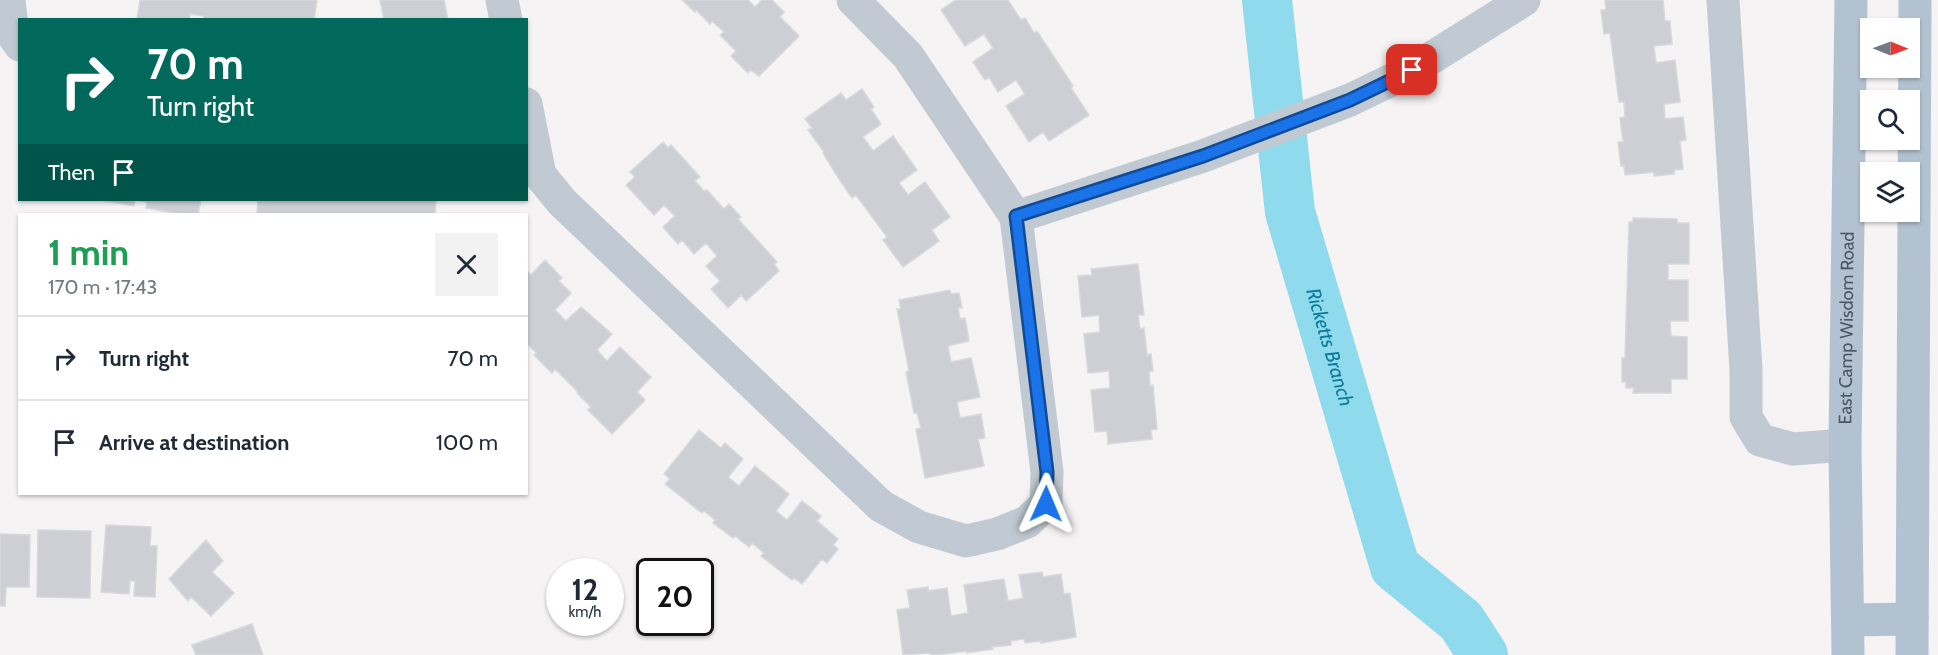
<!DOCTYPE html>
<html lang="en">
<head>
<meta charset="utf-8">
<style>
	body { margin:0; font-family:Cabin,sans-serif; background:#f2f2f3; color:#1f2937; height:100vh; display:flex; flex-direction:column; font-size:22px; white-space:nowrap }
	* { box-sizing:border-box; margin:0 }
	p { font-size:20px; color:#747a83 }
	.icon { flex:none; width:33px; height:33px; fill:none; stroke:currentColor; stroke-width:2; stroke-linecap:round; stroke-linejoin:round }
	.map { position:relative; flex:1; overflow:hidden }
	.sheet { position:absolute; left:18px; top:213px; width:510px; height:282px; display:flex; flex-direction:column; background:#fff; border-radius:0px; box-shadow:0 2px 4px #0004 }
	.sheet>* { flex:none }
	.guide { position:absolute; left:18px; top:18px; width:510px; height:183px; border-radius:0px; box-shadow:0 2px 4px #0004; background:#00695c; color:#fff; overflow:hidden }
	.needle { width:39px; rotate:91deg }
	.fabs { position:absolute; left:1860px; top:18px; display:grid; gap:12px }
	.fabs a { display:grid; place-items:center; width:60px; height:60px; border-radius:0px; background:#fff; box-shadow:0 2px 4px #0004; font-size:30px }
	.speed { position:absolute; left:546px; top:558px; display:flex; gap:12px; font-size:30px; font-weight:700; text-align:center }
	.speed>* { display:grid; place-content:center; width:78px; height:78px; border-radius:50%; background:#fff; box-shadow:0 2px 4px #0004; line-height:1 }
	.speed small { font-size:15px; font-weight:400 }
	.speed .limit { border:3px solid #111; border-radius:9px; background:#fff; color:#111 }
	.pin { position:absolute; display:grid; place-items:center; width:51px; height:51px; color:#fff; margin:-26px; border-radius:12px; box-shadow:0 3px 9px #0006 }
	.me { position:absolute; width:66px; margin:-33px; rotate:1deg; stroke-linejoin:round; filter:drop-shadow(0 0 4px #0008) }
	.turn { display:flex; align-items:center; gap:21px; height:126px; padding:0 30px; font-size:27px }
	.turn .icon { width:78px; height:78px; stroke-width:2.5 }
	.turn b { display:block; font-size:42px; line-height:51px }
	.then { display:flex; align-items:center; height:57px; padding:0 30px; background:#0003; gap:12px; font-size:22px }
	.round { display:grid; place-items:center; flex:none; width:63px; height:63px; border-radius:0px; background:#f2f2f3 }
	.summary { display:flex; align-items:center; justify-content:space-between; height:102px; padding:0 30px }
	h1 { font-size:36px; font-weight:700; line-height:45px; color:#1e9e55 }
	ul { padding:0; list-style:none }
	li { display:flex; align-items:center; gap:18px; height:84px; padding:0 30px; border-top:2px solid #e0e1e3 }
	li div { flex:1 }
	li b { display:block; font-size:22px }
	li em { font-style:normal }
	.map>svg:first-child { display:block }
</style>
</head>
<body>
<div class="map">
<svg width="1938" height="655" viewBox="0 0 1938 655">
	<rect width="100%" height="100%" fill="#f5f3f3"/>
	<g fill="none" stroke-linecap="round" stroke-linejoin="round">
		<path stroke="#90daee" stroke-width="50" id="s1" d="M1267,0l23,212 105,355 66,54 22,34"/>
	</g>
	<path fill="#cdcfd5" stroke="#d7d9de" stroke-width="1.5" d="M140,0h177l-3,20h-110v-4l-14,-2 -1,6h-52z
		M380,0h64l4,20h-64z
		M682,0h66l7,7 7,-7h10l12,12 -4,5 19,19 -40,40 -8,-6 -3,3 -17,-17 5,-5 -16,-16 4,-3 -12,-11 -2,3 -14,-14 -1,2z
		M956,0h52l13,20 4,-2 9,15 3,-2 36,55 -2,2 18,27 -40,26 -6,-9 -14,10 -23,-36 19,-12 -9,-14 -18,12 -9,-15 -4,3 -12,-18 20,-14 -9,-14 -19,12 -24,-36z
		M1605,0h58l2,21h5l2,23 -18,2 2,17 19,-3 5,42 -16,2 1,15 18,-2 3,23 -6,1 3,28 -9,1v4l-20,2v-4l-29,3 -1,-10 -3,1 -3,-24h5l-3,-24 5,-1 -1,-15h-5l-9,-69 -6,1 -3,-24h5z
		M862,89l12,18 -3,2 10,15 -18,13 10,14 20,-15 24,34 -18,13 9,12 17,-13 25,35 -18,13 7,11 -36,26 -20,-27 4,-3 -20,-27 -11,-15 -4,3 -13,-19 -16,-26 1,-1 -16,-22 4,-2 -7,-9 36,-26 5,7z
		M663,142l5,6 3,-3 29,32 -5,4 9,10 3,-1 17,19 5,-5 12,13 -3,2 39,43 -3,2 5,7 -33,30 -5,-6 -13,13 -17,-19 9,-8 -14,-15 11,-10 -11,-13 -12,11 -12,-14 -4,4 -15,-17 12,-11 -11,-11 -10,10 -28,-30 9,-8 -5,-5z
		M101,200h100l-3,14h-18l-34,-6 1,-6 -12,-2 -1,6z
		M258,200h178l-1,14h-178z
		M1633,218l44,1v4h12v41h-21v16h20v41h-18l1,15 16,1v42h-16v14h-38l1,-5h-8v-6h-4v-24h3l4,-136h4z
		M545,260l17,18 -3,3 12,12 -16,17 11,11 15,-14 31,27 -15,16 10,11 13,-14 31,30 -14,15 8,8 -33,34 -24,-24 3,-3 -14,-14 1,-1 -23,-23 -3,4 -18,-18 3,-2 -11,-10v-73l5,5z
		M1138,264l6,51h-6l2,14 4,-1 3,27 4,-1 2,17 -4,1 1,14 3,-1 4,44 -6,1 1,9 -44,5 -1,-13 -12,1 -4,-42 19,-2 -1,-17 -21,2 -4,-39 16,-2 -1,-17 -17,2 -4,-41 14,-1 -1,-6z
		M950,290l1,4 8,-1 3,15h-4l2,11 5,-1 4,23 -21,5 3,16 20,-4 9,39 -23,5 3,16 21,-4 4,24 -7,1 6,27 -59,12 -9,-49 5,-1 -4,-15h-3l-8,-41 3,-1 -12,-62h4l-2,-9z
		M699,430l22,18 4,-5 18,16 -15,18 11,9 16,-20 34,28 -13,17 11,9 15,-19 19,15 -4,5 21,18 -5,6 5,4 -11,14 -5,-4 -20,25 -8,-6 -2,2 -31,-24 3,-3 -12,-10 -3,4 -14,-11 -2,2 -20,-15 2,-3 -11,-9 -2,2 -37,-29 5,-5 -6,-5z
		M106,525l45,2 -1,19h7l-2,51 -21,-1 1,-15h-5l-1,13 -28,-2z
		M38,530l53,1 -1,67 -53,-1z
		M0,534l30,1 -1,52h-23l-1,19h-5z
		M206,540l17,21 -11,11 22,21 -23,23 -20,-19 -3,4 -19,-22z
		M1042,572l1,5 18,-3 3,20 6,-1 6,44 -35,6v-2l-16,2 -1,-4 -13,2v4l-19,2 1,2 -26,4v-2l-29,4h-7l-1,-2 -27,2 -6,-45 13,-2 -3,-18 21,-3v4l19,-3 4,28 17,-3 -4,-28 40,-6 4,22 15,-3 -4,-23z
		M252,624l11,31h-67l-4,-10z"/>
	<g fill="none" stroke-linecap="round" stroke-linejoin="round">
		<path stroke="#c1cad2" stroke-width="33" d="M9,0l4,35 7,10
			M502,0l4,20
			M1723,0l23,370v47l14,23 33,9 52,-4
			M526,104l14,71 22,27 319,304 38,21 47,14 31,-7 30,-12 19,-18 1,-32 -31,-255 -108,-161 -55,-56
			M1016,217l187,-61 147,-56 62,-30 112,-70"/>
		<g stroke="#b3c2d1" stroke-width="33">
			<path d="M1848,620l64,-1"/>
			<path id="s2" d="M1848,655l-3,-210 6,-445"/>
			<path d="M1912,655l3,-655"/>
		</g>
	</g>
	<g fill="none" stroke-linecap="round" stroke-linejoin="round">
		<g stroke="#114b97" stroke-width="15">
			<path id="route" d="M1046,504l1,-32 -31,-256 187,-60 147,-56 62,-30"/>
		</g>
		<use href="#route" stroke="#1a73e8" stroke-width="10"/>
	</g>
	<g text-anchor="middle" stroke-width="4.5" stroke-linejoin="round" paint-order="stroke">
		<g font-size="18" fill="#4a5661" stroke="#fff">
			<text dy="6" stroke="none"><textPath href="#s2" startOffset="327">East Camp Wisdom Road</textPath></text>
		</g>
		<g font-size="20" font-style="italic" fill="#0c7c9b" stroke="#fff">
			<text dy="7" stroke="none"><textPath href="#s1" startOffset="354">Ricketts Branch</textPath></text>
		</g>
	</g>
</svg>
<div class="fabs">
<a><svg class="needle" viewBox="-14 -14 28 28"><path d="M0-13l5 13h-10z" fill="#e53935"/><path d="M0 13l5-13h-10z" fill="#747a83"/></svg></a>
<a><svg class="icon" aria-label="search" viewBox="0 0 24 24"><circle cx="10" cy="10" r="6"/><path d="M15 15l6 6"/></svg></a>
<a><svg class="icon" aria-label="layers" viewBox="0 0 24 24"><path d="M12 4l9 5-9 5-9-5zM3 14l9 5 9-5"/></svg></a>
</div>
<div class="speed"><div>12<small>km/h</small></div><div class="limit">20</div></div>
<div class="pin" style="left:1412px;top:70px;background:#d93025"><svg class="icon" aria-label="arrive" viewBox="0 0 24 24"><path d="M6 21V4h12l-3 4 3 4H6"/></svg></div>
<svg class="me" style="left:1046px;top:504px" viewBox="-20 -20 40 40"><path d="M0-17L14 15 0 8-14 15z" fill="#1a73e8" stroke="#fff" stroke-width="4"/></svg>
<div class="guide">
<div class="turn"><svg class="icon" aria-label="right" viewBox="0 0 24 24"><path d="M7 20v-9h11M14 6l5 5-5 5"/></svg><div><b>70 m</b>Turn right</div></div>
<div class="then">Then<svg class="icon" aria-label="arrive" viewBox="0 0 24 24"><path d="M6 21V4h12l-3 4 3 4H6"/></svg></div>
</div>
<section class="sheet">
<div class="summary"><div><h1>1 min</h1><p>170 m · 17:43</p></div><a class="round"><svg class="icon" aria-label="close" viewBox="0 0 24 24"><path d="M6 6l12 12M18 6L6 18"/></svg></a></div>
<ul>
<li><svg class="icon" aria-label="right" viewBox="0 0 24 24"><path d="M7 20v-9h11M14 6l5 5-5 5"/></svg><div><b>Turn right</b></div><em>70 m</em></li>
<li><svg class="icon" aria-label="arrive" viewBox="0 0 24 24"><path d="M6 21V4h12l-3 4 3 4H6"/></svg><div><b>Arrive at destination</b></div><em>100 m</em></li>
</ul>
</section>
</div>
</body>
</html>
